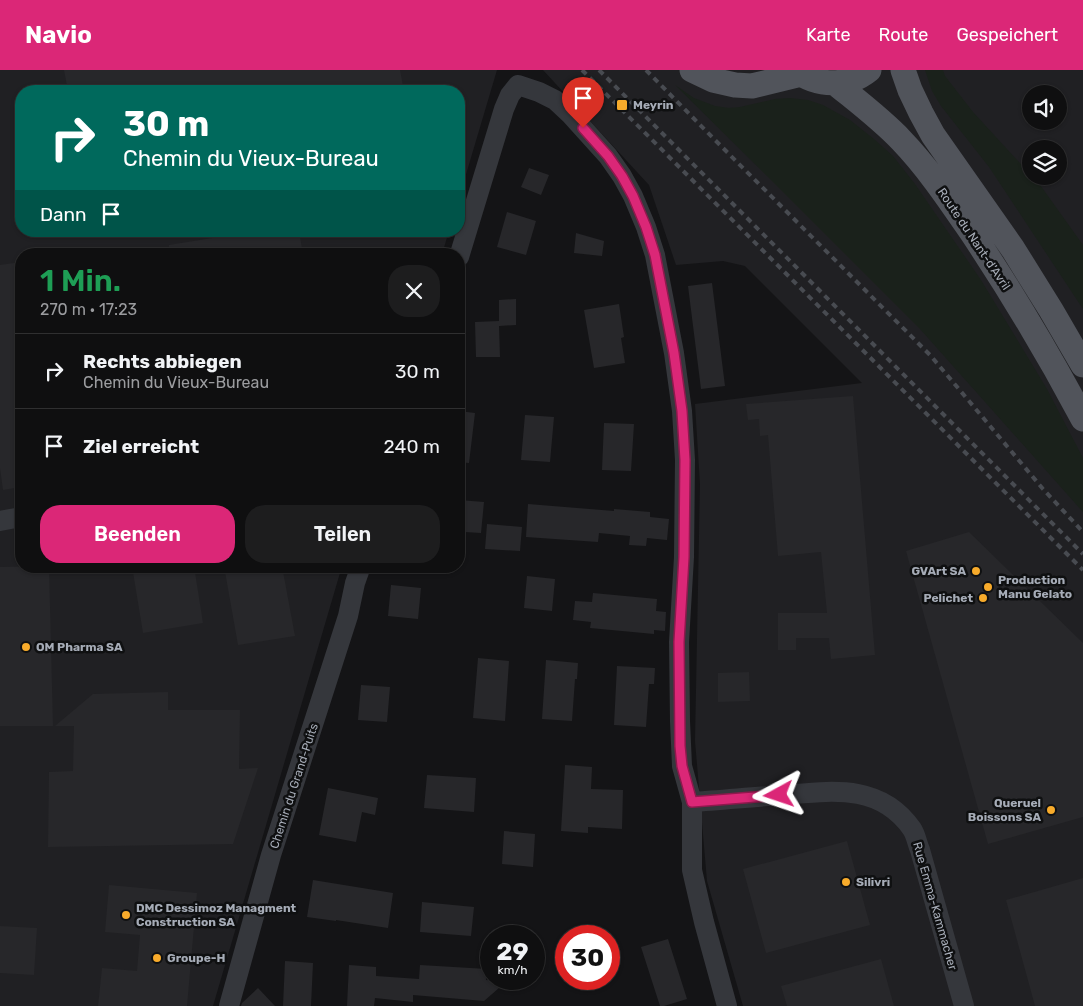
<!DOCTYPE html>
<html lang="de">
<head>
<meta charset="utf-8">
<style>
	body { margin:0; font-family:Rubik,sans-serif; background:#1d1d1e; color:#f1f3f6; height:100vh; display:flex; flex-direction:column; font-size:19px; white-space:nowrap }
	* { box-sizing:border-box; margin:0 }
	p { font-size:16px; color:#9b9c9f }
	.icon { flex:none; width:28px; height:28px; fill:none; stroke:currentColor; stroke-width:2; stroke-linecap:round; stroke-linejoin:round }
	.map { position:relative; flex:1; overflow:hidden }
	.sheet { position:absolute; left:15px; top:178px; width:450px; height:325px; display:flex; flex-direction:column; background:#0f0f10; border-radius:20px; box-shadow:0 1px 4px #0004,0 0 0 1px #2f2f30 }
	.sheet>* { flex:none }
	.guide { position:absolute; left:15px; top:15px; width:450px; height:152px; border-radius:20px; box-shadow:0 1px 4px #0004,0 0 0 1px #2f2f30; background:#00695c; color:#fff; overflow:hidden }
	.buttons { position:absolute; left:1022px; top:15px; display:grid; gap:10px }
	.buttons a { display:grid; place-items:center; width:45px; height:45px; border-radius:50%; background:#0f0f10; box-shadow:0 1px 4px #0004,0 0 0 1px #2f2f30; font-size:25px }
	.speed { position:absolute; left:480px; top:855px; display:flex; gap:10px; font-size:25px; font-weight:700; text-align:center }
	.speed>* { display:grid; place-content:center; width:65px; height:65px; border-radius:50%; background:#0f0f10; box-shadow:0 1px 4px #0004,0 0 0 1px #2f2f30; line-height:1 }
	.speed small { font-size:12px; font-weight:400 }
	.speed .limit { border:8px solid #d22; background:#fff; color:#111 }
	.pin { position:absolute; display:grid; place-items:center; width:42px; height:42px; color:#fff; margin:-51px -21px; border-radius:50% 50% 50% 0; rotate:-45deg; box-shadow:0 0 5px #0007 }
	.pin .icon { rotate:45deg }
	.me { position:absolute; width:55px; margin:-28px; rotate:265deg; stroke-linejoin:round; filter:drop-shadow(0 0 4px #0008) }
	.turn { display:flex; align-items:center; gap:18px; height:105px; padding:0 25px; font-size:22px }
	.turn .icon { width:65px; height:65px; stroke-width:2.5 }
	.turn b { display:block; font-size:35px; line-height:42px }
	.then { display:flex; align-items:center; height:48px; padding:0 25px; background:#0003; gap:10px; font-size:19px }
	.round { display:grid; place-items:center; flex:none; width:52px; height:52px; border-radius:20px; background:#1d1d1e }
	.head { display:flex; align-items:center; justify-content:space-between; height:85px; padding:0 25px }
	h1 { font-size:30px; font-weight:600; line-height:38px; color:#1e9e55 }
	.primary-button { display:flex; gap:10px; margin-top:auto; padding:10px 25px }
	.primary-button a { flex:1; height:58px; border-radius:20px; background:#db2777; color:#fff; font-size:20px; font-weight:600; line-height:58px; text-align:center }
	.primary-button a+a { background:#1d1d1e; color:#f1f3f6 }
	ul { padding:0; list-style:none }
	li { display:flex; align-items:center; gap:15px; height:75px; padding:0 25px; border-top:1px solid #2f2f30 }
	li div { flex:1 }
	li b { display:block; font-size:19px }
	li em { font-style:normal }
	header { display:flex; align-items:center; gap:30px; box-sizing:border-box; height:70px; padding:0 25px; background:#db2777; color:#fff }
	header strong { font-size:24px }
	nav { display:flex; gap:28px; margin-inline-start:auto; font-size:18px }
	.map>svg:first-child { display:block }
</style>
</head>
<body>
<header>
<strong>Navio</strong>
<nav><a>Karte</a><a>Route</a><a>Gespeichert</a></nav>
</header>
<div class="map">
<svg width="1083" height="936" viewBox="0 0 1083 936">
	<rect width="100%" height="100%" fill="#141416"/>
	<path fill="#202023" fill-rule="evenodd" d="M0,0h497l-38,128v-107h-438v140h428l-7,23h-421v312h321l-129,440h-213z
		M543,0h540v936h-340l-36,-125 -12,-140 5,-257 -5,-80 167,-21 -117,-117 -22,-5 -47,4 -27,-80zM1031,24h28v27h-28zM1031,79h28v27h-28z"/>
	<path fill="#1a211b" d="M925,0h18l2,6 28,36 58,63v1l7,6 45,63v64l-94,-142 -48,-61 -9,-15z
		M675,15l19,13 21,8 14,2 11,-1 35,-8 15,-1 18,2 15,5 27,15 24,19 19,17 22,28 66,96 66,109 36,69v54l-163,-183 -153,-153z"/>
	<path fill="#27272a" d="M64,0h336l4,21h-336z
		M529,98l20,7 -8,20 -20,-8z
		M507,142l29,9 -10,34 -29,-8z
		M255,161h44l4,23h-134v-9z
		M576,163l28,8 -2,15 -28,-3z
		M21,192v225l-18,3 -3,-22v-203z
		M712,213l13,103 -24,3 -13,-103z
		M516,229v26l-17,1 1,31h-24l-1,-35 24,-1v-21z
		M619,234l5,33 -3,1 4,25 -31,5 -10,-58z
		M853,326l22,259 -44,4 -2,-21h-33v12h-18v-37h49l-6,-61 -43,4 -10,-121 -8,1 -1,-17 -11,1 -2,-16z
		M459,341l16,2 -6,50 -10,-1z
		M525,345l29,2 -4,45 -29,-2z
		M604,353l30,1 -3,47 -29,-1z
		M459,430l25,2 -3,31 -16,-1 1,-9h-7z
		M528,434l86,7v-2l36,3v5l19,2 -2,21 -20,-2 -1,8 -17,-1 1,-9 -31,-3 -1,9 -72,-5z
		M487,454l35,3 -2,24 -35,-2z
		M969,462l114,111v174l-95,27 -82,-293z
		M49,496l4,160h-53v-159z
		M132,496h62l9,57 -60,10z
		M224,496h58l13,70 -57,9z
		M527,506l28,3 -3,32 -28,-3z
		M391,515l30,3 -3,31 -30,-3z
		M593,523l64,6 -1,12 10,1 -1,19 -11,-1v4l-64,-6 1,-6 -18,-2 2,-19 17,1z
		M478,588l31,3 -4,60 -32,-3z
		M546,590l32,3 -1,16h-2l-3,42 -30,-2z
		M617,596l38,2 -1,16h-5l-3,43 -32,-2z
		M749,602l1,29 -32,1v-29z
		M361,615l29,2 -3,35 -29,-2z
		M168,622v18h72l-1,59 19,-1 -25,76 -185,3 1,-75 24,-1 1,-45h-19l38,-32z
		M565,695l27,2 -1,22 32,1 -1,39 -34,-2v6l-27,-2z
		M427,705l49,3 -2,34 -50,-4z
		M328,718l50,10 -3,17 -13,-3 -6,30 -37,-7z
		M504,761l31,3 -2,33 -31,-3z
		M847,771l23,84 -104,28 -23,-84z
		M1083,808v128h-48l-29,-106z
		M313,810l80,13 -5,35 -52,-8v1l-29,-4z
		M109,815l88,8 -10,113h-89l4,-38 35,3 3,-36 -35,-3z
		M422,832l52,5 -3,29 -51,-4z
		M0,856l37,2 -3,47 -34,-2z
		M668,869l19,60 -23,7h-4l-19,-59z
		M881,889l13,47h-107l-6,-20z
		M285,891l28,2 -2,43h-28z
		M349,895l27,2v9l43,3 1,-14 67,4 -1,11 21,1 -23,20 -71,-6v7l-38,-4 -1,8h-27z
		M258,918l17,18h-34l1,-3z"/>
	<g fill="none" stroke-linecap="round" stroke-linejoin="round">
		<path stroke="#35373c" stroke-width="20" d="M518,15l21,7 16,8 16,15 37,41 14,20 11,20 13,31 9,28 19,98 8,58 3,49 -1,97 -5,85 1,79 2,45 10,36v68l12,52 23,84
			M459,187l45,-148 6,-14 8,-10
			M0,451l21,-4
			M692,732c30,-2 61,-5 91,-7 48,-4 97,-12 129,34 4,6 5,14 8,21l44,156
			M229,936l42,-151 77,-239 7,-33 6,-17"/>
		<path stroke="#51545b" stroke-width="25" d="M692,0l21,10 22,5 17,1 49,-12
			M796,0c21,17 52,17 73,0
			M903,0l7,20 11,23 12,22 80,114 38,61 32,55
			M835,13c22,18 46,36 66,57 27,28 49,61 71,93 40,60 77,122 111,186"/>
		<path stroke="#484b51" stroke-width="4" stroke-dasharray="6 5" stroke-linecap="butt" d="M582,0l501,500
			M599,0l484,484
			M646,0l67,68 217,217 39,46 74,88 40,43"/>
	</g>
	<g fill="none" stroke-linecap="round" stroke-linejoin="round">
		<g stroke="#8e194d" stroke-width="12">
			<path id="route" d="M583,58l25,28 14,20 11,20 13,31 9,28 19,98 8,58 3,49 -1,97 -5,85 1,104 2,20 10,36 87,-7"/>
		</g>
		<use href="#route" stroke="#db2777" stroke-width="9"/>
	</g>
	<g fill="#f8ab2b" stroke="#0f1011" stroke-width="2">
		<rect x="616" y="29" width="12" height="12" rx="2.5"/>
		<circle cx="976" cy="501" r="5"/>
		<circle cx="988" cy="517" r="5"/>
		<circle cx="983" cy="528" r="5"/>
		<circle cx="26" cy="577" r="5"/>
		<circle cx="1051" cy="740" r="5"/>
		<circle cx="846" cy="812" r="5"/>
		<circle cx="126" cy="845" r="5"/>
		<circle cx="157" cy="888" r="5"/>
	</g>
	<g text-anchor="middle" stroke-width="5" stroke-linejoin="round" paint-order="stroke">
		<g font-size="12" font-weight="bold" fill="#a6acb7" stroke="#0f1011" text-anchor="start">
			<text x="633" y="39">Meyrin</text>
			<text x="966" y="505" text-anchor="end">GVArt SA</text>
			<text x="998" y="514">Production<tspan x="998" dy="14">Manu Gelato</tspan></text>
			<text x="973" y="532" text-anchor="end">Pelichet</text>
			<text x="36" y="581">OM Pharma SA</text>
			<text x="1041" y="737" text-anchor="end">Queruel<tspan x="1041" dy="14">Boissons SA</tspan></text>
			<text x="856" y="816">Silivri</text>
			<text x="136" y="842">DMC Dessimoz Managment<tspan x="136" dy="14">Construction SA</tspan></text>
			<text x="167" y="892">Groupe-H</text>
		</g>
		<g font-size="12" fill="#a6acb7" stroke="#0f1011">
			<text transform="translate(974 169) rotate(56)" y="4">Route du Nant-d'Avril</text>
			<text transform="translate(294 716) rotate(-72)" y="4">Chemin du Grand-Puits</text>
			<text transform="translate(935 836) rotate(74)" y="4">Rue Emma-Kammacher</text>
		</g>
	</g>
</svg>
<div class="buttons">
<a><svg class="icon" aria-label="sound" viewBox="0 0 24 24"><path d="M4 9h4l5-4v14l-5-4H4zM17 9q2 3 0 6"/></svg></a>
<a><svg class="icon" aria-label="layers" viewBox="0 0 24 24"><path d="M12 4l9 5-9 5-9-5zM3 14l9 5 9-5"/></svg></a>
</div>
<div class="speed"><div>29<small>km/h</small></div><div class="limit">30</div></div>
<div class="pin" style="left:583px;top:58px;background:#d93025"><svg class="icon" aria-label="arrive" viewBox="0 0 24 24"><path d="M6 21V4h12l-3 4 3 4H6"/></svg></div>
<svg class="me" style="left:779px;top:725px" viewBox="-20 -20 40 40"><path d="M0-17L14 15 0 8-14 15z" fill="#db2777" stroke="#fff" stroke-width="4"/></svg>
<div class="guide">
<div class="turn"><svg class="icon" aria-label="right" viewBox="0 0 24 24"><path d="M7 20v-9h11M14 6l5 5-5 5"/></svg><div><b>30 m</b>Chemin du Vieux-Bureau</div></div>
<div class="then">Dann<svg class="icon" aria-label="arrive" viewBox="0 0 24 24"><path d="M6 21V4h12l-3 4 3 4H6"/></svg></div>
</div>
<section class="sheet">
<div class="head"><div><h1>1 Min.</h1><p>270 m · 17:23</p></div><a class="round"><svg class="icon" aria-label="close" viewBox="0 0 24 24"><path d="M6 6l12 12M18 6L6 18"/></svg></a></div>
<ul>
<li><svg class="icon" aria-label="right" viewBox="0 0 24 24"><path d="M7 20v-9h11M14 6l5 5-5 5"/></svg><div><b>Rechts abbiegen</b><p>Chemin du Vieux-Bureau</p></div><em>30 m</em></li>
<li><svg class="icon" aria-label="arrive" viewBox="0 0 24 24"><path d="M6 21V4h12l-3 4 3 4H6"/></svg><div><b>Ziel erreicht</b></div><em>240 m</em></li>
</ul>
<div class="primary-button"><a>Beenden</a><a>Teilen</a></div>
</section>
</div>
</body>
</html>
